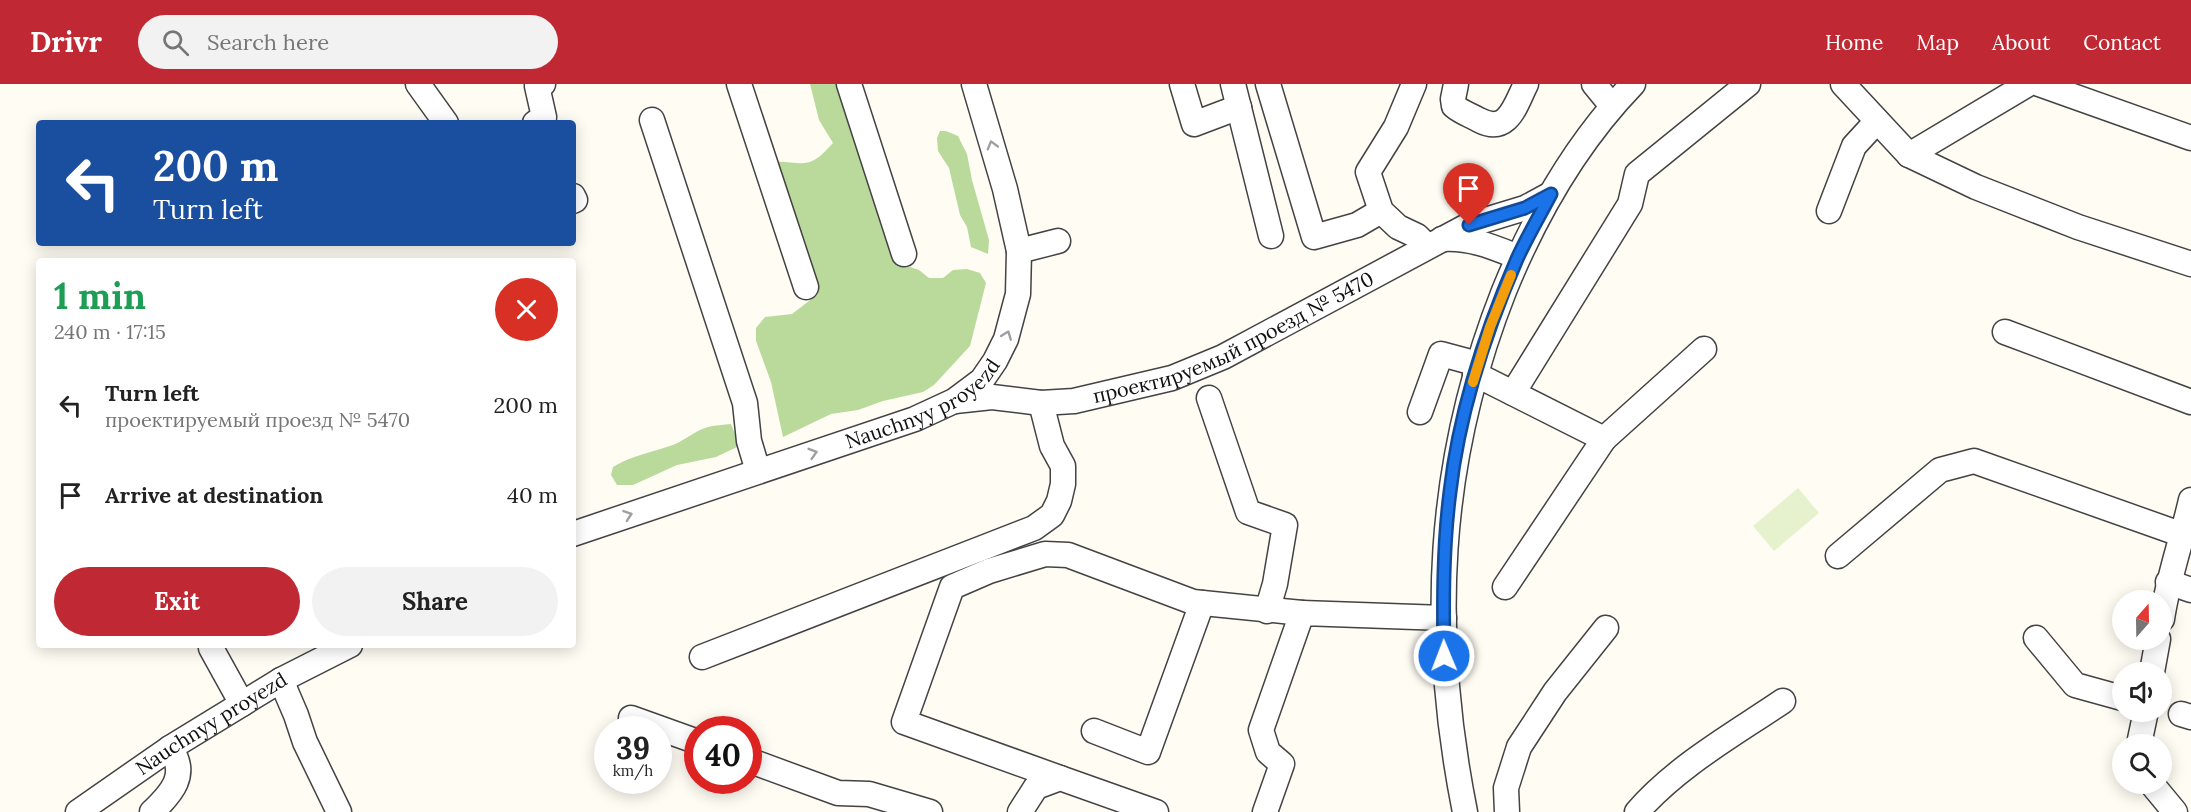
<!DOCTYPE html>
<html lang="en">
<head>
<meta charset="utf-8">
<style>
	body { margin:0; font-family:Lora,serif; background:#f2f2f2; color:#222; height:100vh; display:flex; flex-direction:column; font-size:22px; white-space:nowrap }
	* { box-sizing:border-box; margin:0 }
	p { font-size:20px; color:#767676 }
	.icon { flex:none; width:33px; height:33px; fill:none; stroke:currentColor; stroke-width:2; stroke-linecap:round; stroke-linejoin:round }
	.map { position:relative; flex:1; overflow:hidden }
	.details { position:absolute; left:36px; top:174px; width:540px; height:390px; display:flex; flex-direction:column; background:#fff; border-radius:6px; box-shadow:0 3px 15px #0003 }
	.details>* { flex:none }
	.top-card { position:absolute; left:36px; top:36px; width:540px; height:126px; border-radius:6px; box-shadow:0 3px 15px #0003; background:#1a4fa0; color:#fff; overflow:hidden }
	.needle { width:39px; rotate:20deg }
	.tools { position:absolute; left:2112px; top:506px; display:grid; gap:12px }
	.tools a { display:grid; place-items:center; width:60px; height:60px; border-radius:50%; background:#fff; box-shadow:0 3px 15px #0003; font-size:30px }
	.speed { position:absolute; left:594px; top:632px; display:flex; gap:12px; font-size:30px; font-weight:700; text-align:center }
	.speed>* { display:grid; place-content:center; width:78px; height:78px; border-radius:50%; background:#fff; box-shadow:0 3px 15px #0003; line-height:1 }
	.speed small { font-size:15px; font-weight:400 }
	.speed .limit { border:9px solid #d22; background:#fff; color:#111 }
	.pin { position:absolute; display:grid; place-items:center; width:51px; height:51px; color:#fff; margin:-62px -26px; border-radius:50% 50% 50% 0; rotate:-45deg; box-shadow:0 0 6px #0007 }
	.pin .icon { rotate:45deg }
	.me { position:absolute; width:66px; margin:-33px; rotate:359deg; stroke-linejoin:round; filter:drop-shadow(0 0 4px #0008) }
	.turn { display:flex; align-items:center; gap:21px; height:126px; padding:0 18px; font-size:27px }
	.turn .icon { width:78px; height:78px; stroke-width:2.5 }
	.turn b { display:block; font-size:42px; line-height:51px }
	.round { display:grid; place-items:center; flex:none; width:63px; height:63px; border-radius:32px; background:#f2f2f2 }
	.headline { display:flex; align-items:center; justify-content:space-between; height:102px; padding:0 18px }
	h1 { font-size:36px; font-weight:700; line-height:45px; color:#1e9e55 }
	.action { display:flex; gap:12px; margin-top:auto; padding:12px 18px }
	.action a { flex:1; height:69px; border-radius:36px; background:#c02934; color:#fff; font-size:24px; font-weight:700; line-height:69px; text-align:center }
	.action a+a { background:#f2f2f2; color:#222 }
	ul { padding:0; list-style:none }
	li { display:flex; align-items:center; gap:18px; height:90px; padding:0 18px }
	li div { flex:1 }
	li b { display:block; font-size:22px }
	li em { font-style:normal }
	header { display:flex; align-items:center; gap:36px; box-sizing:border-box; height:84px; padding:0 30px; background:#c02934; color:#fff }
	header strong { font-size:28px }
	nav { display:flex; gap:33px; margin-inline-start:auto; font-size:21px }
	.search { width:420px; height:54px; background:#f2f2f2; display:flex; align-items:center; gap:15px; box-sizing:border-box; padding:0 21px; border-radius:33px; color:#767676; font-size:22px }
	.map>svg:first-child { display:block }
</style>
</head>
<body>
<header>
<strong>Drivr</strong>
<div class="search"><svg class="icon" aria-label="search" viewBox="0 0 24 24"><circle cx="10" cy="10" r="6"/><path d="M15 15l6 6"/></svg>Search here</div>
<nav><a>Home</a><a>Map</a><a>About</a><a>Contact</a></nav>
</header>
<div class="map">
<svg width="2191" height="728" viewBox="0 0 2191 728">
	<rect width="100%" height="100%" fill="#fffcf4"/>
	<path fill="#bada9c" d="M810,0h31l58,179 20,7 10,8h14l10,-8 14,-1 13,4 6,10 -16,63 -36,39 -11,7 -40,9 -25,9 -27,4 -48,23 -12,-55 -15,-41v-13l9,-11 27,-3 26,-20 -43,-132c12,-2 28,5 39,-2 7,-3 14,-12 19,-17l-14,-23z
		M940,47h6l12,5 9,18 5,26 17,60 -1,14 -17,-7 -4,-20 -7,-12 -11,-47 -11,-17 -1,-13z
		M731,340l6,15v8l-21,10 -39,8 -44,20h-16l-6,-10 2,-8c16,-10 38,-15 57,-21 13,-4 24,-15 38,-19 7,-2 16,-2 23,-3z"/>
	<path fill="#e6f1ce" d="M1798,404l21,25 -45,38 -21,-25z"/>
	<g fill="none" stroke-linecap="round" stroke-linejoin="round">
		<g stroke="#434343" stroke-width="27">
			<g id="minor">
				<path d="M418,0l28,39"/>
				<path d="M739,0l67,203"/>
				<path d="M849,0l55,170"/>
				<path d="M1182,0l12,40 45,-17"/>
				<path d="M1233,0l38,152"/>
				<path d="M1268,0l46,153 43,-12 24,-14"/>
				<path d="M1414,0l-18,43 -28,45 13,39 17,16 19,9 10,10"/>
				<path d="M1456,0l-3,15 1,7c7,6 16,9 25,14 29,15 36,-14 47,-36"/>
				<path d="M1594,0l18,22"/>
				<path d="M1843,0l66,71 67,32 102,40 113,37"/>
				<path d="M2039,0l152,54"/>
				<path d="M652,36l93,283 4,38 9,30"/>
				<path d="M535,39l9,-6 -7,-31 6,-2"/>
				<path d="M1909,71l119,-71"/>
				<path d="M573,112l2,4 -2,1"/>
				<path d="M1829,127l25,-65 23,-25"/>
				<path d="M1442,155c28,-2 51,8 76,18"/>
				<path d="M1019,167l39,-10"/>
				<path d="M2005,248l186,70"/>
				<path d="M1475,290l129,65 100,-90"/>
				<path d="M1513,309l117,-189 7,-30 111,-90"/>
				<path d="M1209,314l39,114 37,13 -10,59 -8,27"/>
				<path id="s1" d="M955,317l37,-4 49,6 33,-2 98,-23 51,-21 246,-132 56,-17 26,-14"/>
				<path d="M1420,328l21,-58 37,10"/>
				<path id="s2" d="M573,450l342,-115 39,-18 28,-21 13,-19 11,-22 12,-45 1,-43 -14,-62 -31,-105"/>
				<path d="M1838,472l102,-86 34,-9 209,74"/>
				<path d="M2168,498l23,8"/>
				<path d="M1505,503l99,-148"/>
				<path d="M2162,535c6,-41 20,-79 29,-119"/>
				<path d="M2036,554l39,47 47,13"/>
				<path d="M211,564l31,56"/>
				<path d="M702,573l332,-129 18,-13 7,-14 4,-17v-18l-11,-20 -11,-43"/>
				<path d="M2152,588l6,-33"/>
				<path d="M281,596l15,35 9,27 34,70"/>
				<path d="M2181,630l10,3"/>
				<path d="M631,634l67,24"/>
				<path d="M1094,647l54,21 54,-149"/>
				<path d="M2139,660l7,-33"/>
				<path d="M748,676l90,33 31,1 61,18"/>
				<path d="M1060,694l-156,-56 48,-135 37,-16 56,-17 23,1 125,47 109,11"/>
				<path d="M2151,699l24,29"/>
				<path id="s3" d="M78,728l92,-64 111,-68 69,-35"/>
				<path d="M152,728c20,-19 37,-38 18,-64"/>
				<path d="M1020,728l16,-25 24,-9 96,34"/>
				<path d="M1265,728l17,-48 -14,-12 -7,-22 41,-117 142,5"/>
				<path d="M1465,728c-36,-180 -29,-349 39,-521 31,-76 72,-148 129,-207"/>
				<path d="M1507,728l-1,-24 13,-41 36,-55 51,-64"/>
				<path d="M1637,728c40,-46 96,-77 146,-111"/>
			</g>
		</g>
		<use href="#minor" stroke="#fff" stroke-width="24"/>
	</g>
	<defs><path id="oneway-chevron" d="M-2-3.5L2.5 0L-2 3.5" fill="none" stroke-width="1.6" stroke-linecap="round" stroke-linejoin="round" transform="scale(1.5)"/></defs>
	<g stroke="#9f9f9f">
		<use href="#oneway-chevron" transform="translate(992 61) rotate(-106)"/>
		<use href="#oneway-chevron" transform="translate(1007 251) rotate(-69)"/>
		<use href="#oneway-chevron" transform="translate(813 369) rotate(-17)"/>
		<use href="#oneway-chevron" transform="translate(628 431) rotate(-19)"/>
	</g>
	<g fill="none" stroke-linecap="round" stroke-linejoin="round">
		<g stroke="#114b97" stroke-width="15">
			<path id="route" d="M1444,572c-1,-55 -1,-110 6,-164 9,-80 35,-159 67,-233 10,-22 23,-44 34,-65l-26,14 -56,17"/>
		</g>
		<use href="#route" stroke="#1a73e8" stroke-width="10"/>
		<path stroke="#f59e0b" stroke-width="10" d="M1473,298l17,-55 21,-52"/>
	</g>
	<g text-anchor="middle" stroke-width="6" stroke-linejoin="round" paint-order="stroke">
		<g font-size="20" fill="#101010" stroke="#fff">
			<text dy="7" stroke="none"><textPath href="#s1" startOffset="292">проектируемый проезд № 5470</textPath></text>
			<text dy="7" stroke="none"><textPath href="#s2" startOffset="375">Nauchnyy proyezd</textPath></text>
			<text dy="7" stroke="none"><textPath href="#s3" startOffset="160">Nauchnyy proyezd</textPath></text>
		</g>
	</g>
</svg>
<div class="tools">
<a><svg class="needle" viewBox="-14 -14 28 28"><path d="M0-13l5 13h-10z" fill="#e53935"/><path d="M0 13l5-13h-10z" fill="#767676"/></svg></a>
<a><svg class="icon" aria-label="sound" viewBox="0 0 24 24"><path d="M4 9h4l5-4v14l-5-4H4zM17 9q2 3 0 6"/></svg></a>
<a><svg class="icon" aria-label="search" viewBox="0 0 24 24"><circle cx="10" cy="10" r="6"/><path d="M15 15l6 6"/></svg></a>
</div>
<div class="speed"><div>39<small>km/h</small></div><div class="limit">40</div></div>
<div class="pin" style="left:1469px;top:141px;background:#d93025"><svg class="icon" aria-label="arrive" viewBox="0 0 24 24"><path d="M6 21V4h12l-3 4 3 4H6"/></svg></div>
<svg class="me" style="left:1444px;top:572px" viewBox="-20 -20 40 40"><circle r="17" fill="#1a73e8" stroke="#fff" stroke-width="3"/><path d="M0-11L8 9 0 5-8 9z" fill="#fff"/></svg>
<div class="top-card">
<div class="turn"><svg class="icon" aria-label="left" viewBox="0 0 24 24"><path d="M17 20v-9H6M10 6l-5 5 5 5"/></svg><div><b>200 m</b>Turn left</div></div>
</div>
<section class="details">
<div class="headline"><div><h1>1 min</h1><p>240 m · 17:15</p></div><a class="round" style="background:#d93025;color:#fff"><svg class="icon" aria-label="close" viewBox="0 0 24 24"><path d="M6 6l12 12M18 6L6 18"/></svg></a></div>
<ul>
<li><svg class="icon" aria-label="left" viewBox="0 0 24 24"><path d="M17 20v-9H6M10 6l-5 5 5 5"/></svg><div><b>Turn left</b><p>проектируемый проезд № 5470</p></div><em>200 m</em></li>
<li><svg class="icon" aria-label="arrive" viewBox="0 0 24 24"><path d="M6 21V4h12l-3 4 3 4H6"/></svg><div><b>Arrive at destination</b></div><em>40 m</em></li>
</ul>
<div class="action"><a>Exit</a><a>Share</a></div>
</section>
</div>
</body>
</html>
